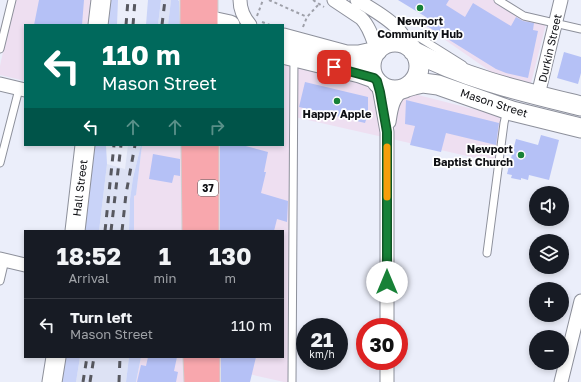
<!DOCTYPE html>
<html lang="en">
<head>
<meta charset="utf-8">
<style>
	body { margin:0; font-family:"Golos Text",sans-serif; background:#242831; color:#f1f3f6; height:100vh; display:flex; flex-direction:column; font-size:15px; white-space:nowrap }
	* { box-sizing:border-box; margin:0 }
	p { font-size:13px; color:#9ea1a6 }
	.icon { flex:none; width:22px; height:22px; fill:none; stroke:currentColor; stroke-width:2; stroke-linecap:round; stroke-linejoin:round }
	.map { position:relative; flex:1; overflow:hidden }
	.side { position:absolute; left:24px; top:230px; width:260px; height:128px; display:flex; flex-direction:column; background:#171b24; border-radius:0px; box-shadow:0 2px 6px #0003 }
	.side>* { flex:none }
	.hud { position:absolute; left:24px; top:24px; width:260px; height:122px; border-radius:0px; box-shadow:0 2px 6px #0003; background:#00695c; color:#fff; overflow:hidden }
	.buttons { position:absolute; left:529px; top:186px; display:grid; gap:8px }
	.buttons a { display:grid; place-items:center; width:40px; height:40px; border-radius:50%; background:#171b24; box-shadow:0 2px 6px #0003; font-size:20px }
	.speed { position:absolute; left:296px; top:318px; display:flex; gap:8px; font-size:20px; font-weight:700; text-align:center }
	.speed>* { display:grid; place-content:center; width:52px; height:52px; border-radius:50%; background:#171b24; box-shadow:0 2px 6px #0003; line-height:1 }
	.speed small { font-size:10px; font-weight:400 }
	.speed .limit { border:6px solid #d22; background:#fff; color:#111 }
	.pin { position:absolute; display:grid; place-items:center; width:34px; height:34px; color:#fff; margin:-17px; border-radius:8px; box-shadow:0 2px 6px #0006 }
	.me { position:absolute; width:44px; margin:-22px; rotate:0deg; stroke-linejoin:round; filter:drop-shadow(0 0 3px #0008) }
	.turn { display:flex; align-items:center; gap:14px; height:84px; padding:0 12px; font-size:18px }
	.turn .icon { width:52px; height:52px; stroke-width:2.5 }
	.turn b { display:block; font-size:28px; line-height:34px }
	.lanes { display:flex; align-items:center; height:38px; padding:0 12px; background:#0003; justify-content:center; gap:20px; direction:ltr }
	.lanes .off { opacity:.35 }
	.eta { display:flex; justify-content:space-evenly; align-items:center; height:68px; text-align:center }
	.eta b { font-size:24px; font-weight:700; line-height:28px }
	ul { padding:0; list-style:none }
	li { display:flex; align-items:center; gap:12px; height:52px; padding:0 12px; border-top:1px solid #363941 }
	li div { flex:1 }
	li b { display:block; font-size:15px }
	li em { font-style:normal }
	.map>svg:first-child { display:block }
</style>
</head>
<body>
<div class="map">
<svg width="581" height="382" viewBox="0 0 581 382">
	<rect width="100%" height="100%" fill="#ebeefa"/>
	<path fill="#eedff1" d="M16,0h76l-2,25h-65v56l-25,-6v-9l12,-56z
		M434,0h59l28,18 25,6 -15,59 -37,-9 -73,-51z
		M283,61l226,57 -11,45 -208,-47 -2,266h-4l-70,-16v-9h69v-126h-70l-1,-86h71z
		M142,145h44v86h-52v-35l2,-2z
		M141,357h44v25h-49z"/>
	<path fill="#dde2f4" d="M161,0h10l-3,25h-10z
		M128,145h13l-8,33 -3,21 -1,32h-30l8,-67 18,5z
		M80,357h49l-3,25h-50z"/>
	<path fill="#c9d3f8" d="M108,0h10l-1,25h-11z
		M148,0h13l-3,25h-12z
		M171,0h7l1,1 1,24h-12z
		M95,145h11l1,19 -8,67h-14z
		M141,145h1l-6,50 -2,1v35h-5l1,-32 3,-21z
		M65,357h15l-4,25h-15z
		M129,357h12l-5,25h-10z"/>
	<path fill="#b5c1f6" d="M39,0h45l-2,25h-48z
		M398,0h51l-3,5 19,12 8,-14 38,23 5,-9 7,4 11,2 -1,7 5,1 -10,47 -22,-5 -10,-4 -74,-46 4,-6z
		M564,52l17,5v16l-3,11 -21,-6z
		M305,82l63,15v20h-1l-2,6 -66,-16z
		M406,100l93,23 -3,22 -50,-12 -5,19 -31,-7 5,-19 -10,-2z
		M541,135l18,5 -10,40 -20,-5 -1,5 -7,-2v2l-10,-2 1,-3 -5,-1 9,-35 22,6z
		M220,145h22l26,7 -4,20h2l-5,21 27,8 -1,21 -10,-3 -3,12h-54z
		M153,154l27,5v17l-6,-1 -2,8 -23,-4z
		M148,357h29l-3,14 4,1 -2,10h-39l4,-17 5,1z
		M221,357h35l-6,25h-29z"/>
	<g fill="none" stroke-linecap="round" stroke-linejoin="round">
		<g stroke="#8d909b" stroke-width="9">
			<path id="lane" d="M498,0l26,16 57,13
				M394,43l19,-5h7l43,27
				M0,49l12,-49
				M0,163l19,-74
				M487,253l17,-130 3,-13
				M0,281l5,-21
				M292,382l2,-325"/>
		</g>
		<g stroke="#8d909b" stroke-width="15">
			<path id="street" d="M240,0c0,10 4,18 10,25
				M334,0l27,18c9,9 12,22 16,33
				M357,0c13,8 30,17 40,28 6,6 10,14 15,21
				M377,81l3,12 7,39v195
				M0,84l25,6
				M538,95l23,-95
				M389,122c2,-13 3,-23 14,-33
				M0,259l25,6
				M387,382v-21
				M561,382l20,-81"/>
		</g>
		<g stroke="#8d909b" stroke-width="21">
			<path id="secondary" d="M98,25l3,-25
				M194,25l13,-5 23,5
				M283,38l63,17h13l18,-4
				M371 66a24 24 0 1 1 48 0a24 24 0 1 1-48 0Z
				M413,51c53,28 111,41 168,55
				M283,54l77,19 14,5
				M407,87l7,-2 9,-2 15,2 74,26 69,17
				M75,231l10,-86
				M52,382l4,-25"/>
		</g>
		<g stroke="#cfcfd0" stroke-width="23">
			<path id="primary" d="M191,0v25
				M207,25v-25
				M192,145l1,86
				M208,145v86
				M194,357l1,25
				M209,357v25"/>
		</g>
		<path stroke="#9ea0a9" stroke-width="2" stroke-dasharray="3 3" stroke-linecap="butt" d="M269,0l38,17
			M313,0l11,7
			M257,16l6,-16
			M262,22l8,3
			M303,27l4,-10 12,-13"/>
		<use href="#lane" stroke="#fff" stroke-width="7"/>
		<use href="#street" stroke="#fff" stroke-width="13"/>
		<use href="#secondary" stroke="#fff" stroke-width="19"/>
		<use href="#primary" stroke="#f8a7ad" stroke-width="21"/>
		<path stroke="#57585f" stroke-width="3" stroke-dasharray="7 7" stroke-linecap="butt" d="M126,25l2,-25
			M133,25l2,-25
			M162,25l3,-25
			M105,231l9,-86
			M111,231l10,-86
			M122,231l4,-37 9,-49
			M83,382l4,-25
			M90,382l4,-25
			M119,382l1,-25"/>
	</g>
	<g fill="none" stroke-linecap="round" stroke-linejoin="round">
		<g stroke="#0f5424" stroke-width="10">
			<path id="route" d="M334,67l40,11 3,3 3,11 7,40v150"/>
		</g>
		<use href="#route" stroke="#178137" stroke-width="7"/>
		<path stroke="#f59e0b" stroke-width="7" d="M387,147v50"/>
	</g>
	<g fill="#178137" stroke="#fff" stroke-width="1.5">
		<circle cx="420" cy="8" r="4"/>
		<circle cx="337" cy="101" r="4"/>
		<circle cx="521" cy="155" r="4"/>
	</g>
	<g text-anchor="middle" stroke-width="3.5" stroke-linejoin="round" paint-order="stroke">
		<rect fill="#fff" stroke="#56575a" stroke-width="1" x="198" y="180" width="20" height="16" rx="3"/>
		<g font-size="10" font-weight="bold" fill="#0e0f13">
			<text x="208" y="192">37</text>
		</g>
		<g font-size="11" font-weight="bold" fill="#0e0f13" stroke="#fff">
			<text x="420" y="25">Newport<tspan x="420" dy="13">Community Hub</tspan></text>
			<text x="337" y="118">Happy Apple</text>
			<text x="513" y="153" text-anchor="end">Newport<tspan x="513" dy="13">Baptist Church</tspan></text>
		</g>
		<g font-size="11" fill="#0e0f13" stroke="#fff">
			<text transform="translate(550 48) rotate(-77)" y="4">Durkin Street</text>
			<text transform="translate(494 103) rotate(18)" y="4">Mason Street</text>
			<text transform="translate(80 188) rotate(-83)" y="4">Hall Street</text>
		</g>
	</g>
</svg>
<div class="buttons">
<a><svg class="icon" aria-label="sound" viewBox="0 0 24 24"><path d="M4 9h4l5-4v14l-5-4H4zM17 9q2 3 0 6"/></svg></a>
<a><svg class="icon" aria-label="layers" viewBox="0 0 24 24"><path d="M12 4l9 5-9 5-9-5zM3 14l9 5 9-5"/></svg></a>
<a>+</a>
<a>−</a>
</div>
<div class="speed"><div>21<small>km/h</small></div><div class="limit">30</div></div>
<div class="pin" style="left:334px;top:67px;background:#d93025"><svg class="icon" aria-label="arrive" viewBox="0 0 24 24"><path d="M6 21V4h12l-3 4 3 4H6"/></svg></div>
<svg class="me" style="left:387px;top:282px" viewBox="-20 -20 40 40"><circle r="19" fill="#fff"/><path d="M0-13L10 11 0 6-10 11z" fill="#178137"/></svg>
<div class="hud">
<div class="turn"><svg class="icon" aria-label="left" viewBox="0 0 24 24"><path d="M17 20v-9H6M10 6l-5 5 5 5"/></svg><div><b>110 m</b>Mason Street</div></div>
<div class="lanes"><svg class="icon" aria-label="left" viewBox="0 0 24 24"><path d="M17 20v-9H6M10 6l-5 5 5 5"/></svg><svg class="icon off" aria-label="ahead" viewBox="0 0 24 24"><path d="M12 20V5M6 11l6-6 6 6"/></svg><svg class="icon off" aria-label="ahead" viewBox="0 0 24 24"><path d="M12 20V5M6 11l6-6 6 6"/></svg><svg class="icon off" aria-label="right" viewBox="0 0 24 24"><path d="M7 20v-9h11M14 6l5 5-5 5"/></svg></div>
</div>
<section class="side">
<div class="eta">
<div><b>18:52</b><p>Arrival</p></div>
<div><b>1</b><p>min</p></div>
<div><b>130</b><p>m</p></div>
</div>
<ul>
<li><svg class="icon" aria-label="left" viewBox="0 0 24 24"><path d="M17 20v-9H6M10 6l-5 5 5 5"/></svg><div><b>Turn left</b><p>Mason Street</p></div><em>110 m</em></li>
</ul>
</section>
</div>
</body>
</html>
